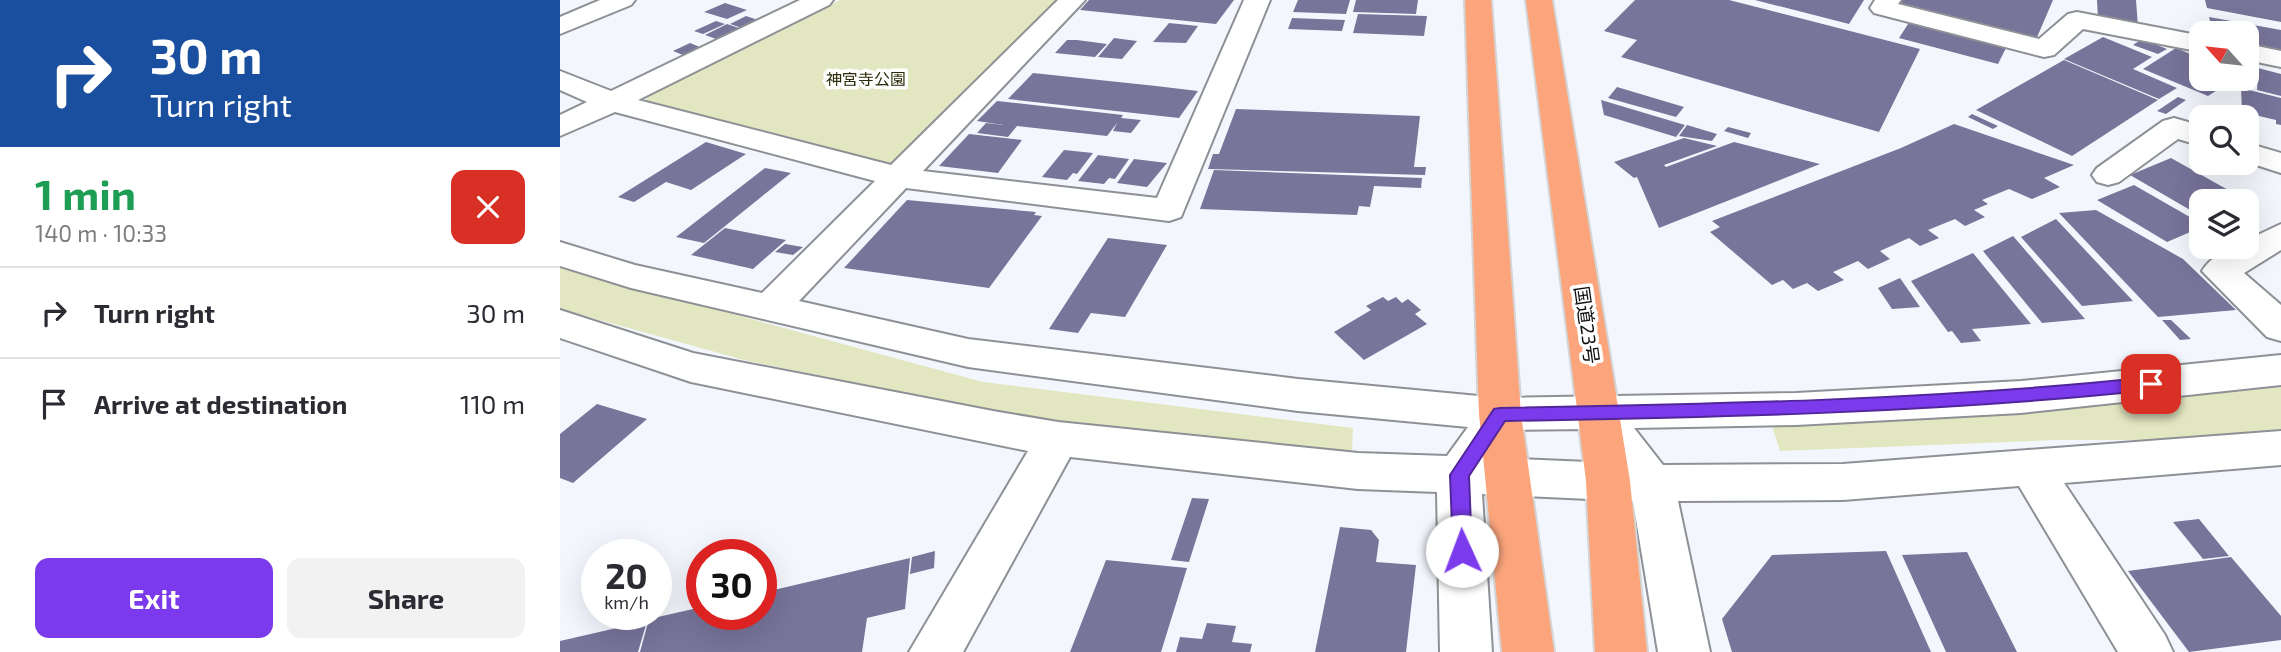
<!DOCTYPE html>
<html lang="en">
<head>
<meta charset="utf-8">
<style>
	body { margin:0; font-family:"Exo 2","Noto Sans JP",sans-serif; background:#f2f2f3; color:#2b2b33; height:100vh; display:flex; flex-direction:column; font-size:26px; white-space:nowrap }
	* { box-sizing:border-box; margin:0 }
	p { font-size:23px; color:#7c7c81 }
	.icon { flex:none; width:38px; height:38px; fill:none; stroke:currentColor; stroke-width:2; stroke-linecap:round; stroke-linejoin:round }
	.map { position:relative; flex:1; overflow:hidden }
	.panel { display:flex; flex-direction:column; background:#fff; width:560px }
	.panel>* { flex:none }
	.banner { background:#1a4fa0; color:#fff; overflow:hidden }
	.needle { width:46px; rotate:297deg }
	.buttons { position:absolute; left:1629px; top:21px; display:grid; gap:14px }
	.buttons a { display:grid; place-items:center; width:70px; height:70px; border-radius:14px; background:#fff; box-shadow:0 7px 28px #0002; font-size:35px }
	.speed { position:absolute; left:21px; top:539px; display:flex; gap:14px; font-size:35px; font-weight:700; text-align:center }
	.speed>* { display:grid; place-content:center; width:91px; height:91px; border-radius:50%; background:#fff; box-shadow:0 7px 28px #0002; line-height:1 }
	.speed small { font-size:18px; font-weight:400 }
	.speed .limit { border:10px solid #d22; background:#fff; color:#111 }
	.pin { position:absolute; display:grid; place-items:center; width:60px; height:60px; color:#fff; margin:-30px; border-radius:14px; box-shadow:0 4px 10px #0006 }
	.me { position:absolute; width:77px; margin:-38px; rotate:358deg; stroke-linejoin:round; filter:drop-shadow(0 0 5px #0008) }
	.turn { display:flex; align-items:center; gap:24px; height:147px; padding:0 35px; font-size:32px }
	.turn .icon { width:91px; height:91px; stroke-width:2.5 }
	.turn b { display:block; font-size:49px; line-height:60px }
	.round { display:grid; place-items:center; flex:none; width:74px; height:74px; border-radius:14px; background:#f2f2f3 }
	.headline { display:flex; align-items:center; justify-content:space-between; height:119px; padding:0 35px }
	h1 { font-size:42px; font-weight:700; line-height:52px; color:#1e9e55 }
	.button { display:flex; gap:14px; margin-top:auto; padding:14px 35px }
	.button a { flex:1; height:80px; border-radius:14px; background:#7c3aed; color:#fff; font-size:28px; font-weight:700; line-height:80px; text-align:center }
	.button a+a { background:#f2f2f3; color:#2b2b33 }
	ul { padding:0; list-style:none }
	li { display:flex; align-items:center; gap:21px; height:91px; padding:0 35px; border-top:2px solid #e1e1e2 }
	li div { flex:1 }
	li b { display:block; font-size:26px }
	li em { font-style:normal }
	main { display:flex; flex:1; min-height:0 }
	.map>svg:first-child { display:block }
</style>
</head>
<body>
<main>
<section class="panel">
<div class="banner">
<div class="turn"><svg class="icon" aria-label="right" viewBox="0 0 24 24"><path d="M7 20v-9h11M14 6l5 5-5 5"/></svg><div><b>30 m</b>Turn right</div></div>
</div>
<div class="headline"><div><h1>1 min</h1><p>140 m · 10:33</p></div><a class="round" style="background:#d93025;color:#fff"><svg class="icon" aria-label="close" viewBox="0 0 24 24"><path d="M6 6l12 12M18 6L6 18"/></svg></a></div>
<ul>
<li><svg class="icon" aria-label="right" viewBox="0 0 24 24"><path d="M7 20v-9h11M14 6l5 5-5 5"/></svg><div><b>Turn right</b></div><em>30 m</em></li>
<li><svg class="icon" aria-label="arrive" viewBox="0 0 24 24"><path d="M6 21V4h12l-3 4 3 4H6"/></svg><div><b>Arrive at destination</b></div><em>110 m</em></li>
</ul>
<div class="button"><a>Exit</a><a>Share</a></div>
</section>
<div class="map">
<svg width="1721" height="652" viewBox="0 0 1721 652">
	<rect width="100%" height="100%" fill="#f3f7fd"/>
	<path fill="#e3e7c1" d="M280,0h217l-160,161 -13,5 -238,-66 3,-5z
		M0,267l423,115 370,46 -1,23 -144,-10 -207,-27 -257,-54 -184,-51z
		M1721,386v44l-86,10h-139l-276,11 -8,-25 261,-15z"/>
	<path fill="#78749a" d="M529,0h145l-18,24 -136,-14z
		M738,0h52l-4,14 -53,-2z
		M796,0h62l-2,14 -63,-2z
		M1075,0h94l191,49 -41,83 -258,-75 16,-17 -33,-9z
		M1195,0h109l-15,24z
		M1343,0h150l-18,42 -137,-35z
		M1537,0h39l2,27 -40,-8z
		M1645,0h76v22l-74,-14z
		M165,3l22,7 -20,9 -23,-7z
		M798,14l69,2 -3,20 -71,-3z
		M186,16l12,4 -16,8 -12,-4z
		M1649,17l72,13v25l-34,-7v-15h-34z
		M732,18l53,2 -3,11 -54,-2z
		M156,21l9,3 -22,10 -9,-3z
		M1350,21l97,25 -9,18 -99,-26z
		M609,23l29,3 -12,17 -33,-1z
		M167,24l15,5 -23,11 -14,-5z
		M1543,37l49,20 -19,12 44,19 -18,11 -95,-40z
		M554,38l23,3 -15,18 -24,-2z
		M1582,39l25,10 -9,5 -25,-9z
		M507,40h10l30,4 -12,13 -40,-4z
		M130,43l10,4 -17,8 -10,-4z
		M1616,48l22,9 4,-3v25h14l9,6 -17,11 -65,-27z
		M1504,60l94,40 -86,56 -96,-46z
		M1690,66l31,8v22l-24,-6 1,-14 -9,-2z
		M473,73l123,13 42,5 -19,27 -171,-19z
		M1057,87l67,20 -8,10 -68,-19z
		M1681,88l40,10v27l-5,-1v-4l-34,-8z
		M1618,97l8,3 -20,14 -9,-3z
		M1041,100l84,25 -9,12 -72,-22z
		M437,101l126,14 -2,3 20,2 -10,13 -18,-2 4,-8 -10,13 -90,-10 -9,11 -31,-4 9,-10 18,2 -27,-4z
		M676,109l184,7 -6,51h12l-1,8 -217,-6 5,-15h6z
		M1412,114l26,12 -5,3 -25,-12z
		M1394,124l120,41 -30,13 16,9 -28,12 -23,-10 -27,11 6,4 -14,6 11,7 -20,9 -10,-7 -27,11 11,8 -19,8 -11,-8 -29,13 10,8 -22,10 -10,-8 -25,11 11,8 -26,11 -11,-8 -14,6 -10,-9 -11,5 -62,-53 10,-5 -8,-6 189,-73z
		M1127,125l30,9 -5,7 -33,-5z
		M1168,127l23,6 -3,5 -24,-7z
		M409,134l53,6 -24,33 -59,-7z
		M1124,138l33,8 -53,19 2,2 68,-25 86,22 -161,64 -22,-51 -3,1 -20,-16z
		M146,142l40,12 -55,36 -25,-8 -32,20 -16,-5z
		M504,150l29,3 -16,21 -4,-1 -6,7 -25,-3z
		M538,155l31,4 -14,20 -6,-1 -5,6 -26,-3z
		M1611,158l68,38 15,8 -7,3v-6l-14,-2 -31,2v12l-5,1 -67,-39z
		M574,159l33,4 -20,24 -30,-4z
		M205,168l26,5 -87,70 -28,-6z
		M654,170l208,8 -1,10 -47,-2 -4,21 -11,-1 -2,9 -157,-6z
		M1574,185l68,39v3l-35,15 -70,-42z
		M347,200l129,12 -2,3 8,1 -53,72 -145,-20z
		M1536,210l87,49 53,51 -78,7 -99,-104z
		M1496,219l77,82 -51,5 -61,-69z
		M165,228l61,12 -33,29 -62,-14z
		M1453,236l72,83 -43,4 -59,-72z
		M548,238l59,7 -42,72 -34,-4 -13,20 -29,-4z
		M225,244l18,3 -10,8 -18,-3z
		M1413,253l58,71 -59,5 9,12 -20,2 -9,-12 -4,1 -37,-51z
		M1340,278l20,29 -28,2 -14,-21z
		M823,297l5,4 8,-4 6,6 6,-4 13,11 -6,4 12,10 -63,36 -30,-28 37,-22 -5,-4z
		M1602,320h9l20,19 -11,1z
		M37,404l50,15 -74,64 -13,-5v-44z
		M632,498l17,1 -20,63 -18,-2z
		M1639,519l30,37 -26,3 -30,-37z
		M780,527l31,3 8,10 -3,22 40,3 -10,87h-91z
		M375,551l-1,17 -24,6 2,-17z
		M1326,551l45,101h-199l-10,-33 50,-64z
		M1407,552l50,100h-71l-44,-97z
		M1671,557l50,59v24l-92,12 -61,-81z
		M350,558l-5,51 -38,9 -5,34h-222l9,-33 53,-12v7h59v-21z
		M546,560l81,8 -26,84h-91z
		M87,621l-9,31h-78v-11z
		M647,623l29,3 -4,16 20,2 -2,8h-74l4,-15 22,2z"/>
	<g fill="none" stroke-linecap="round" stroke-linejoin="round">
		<g stroke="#8d9196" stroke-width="4">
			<path id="minor" d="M40,0h35l-4,5 -71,29v-17z
				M240,0h33l-4,5 -191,95 253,65 167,-165h27l-162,171 234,27 87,-198h26l-89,217 -12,4 -263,-33 -107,113 169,38 330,40 202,19 296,-5 225,-12 260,-26v30l-260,28 -225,12 -162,3 29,37 180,-1 438,-33v34l-217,18 101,152 8,17h-55l-99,-166 -176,14 -165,1 32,151h-52l-25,-151 -151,-7 10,158h-52l-3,-160 -79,-3 -288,-32 -107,195h-54l119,-201 -337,-69 -131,-44v-28l133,43 300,58 65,11 300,31 89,3 21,-29 -170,-16 -330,-44 -337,-79 -71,-22v-24l75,23 127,28 113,-112 -260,-69 -55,24v-21l27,-13 -27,-12v-19l51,20zM1027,429l25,34 -118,-5 18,-28z
				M1315,0h26l-3,4 141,35 29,-25 9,-2 125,24v16l-119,-23 -29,26 -10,2 -170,-44 -4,-5z
				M1687,44l34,7v16l-34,-7z
				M1614,118l28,8v20l-24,-7 -59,43 -11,3 -11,-3 -5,-7 5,-7 66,-47z
				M1687,143l34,10v20l-34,-11z
				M1721,224v26l-37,23 37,32v36l-14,-4 -65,-66c9,-15 28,-24 45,-24v-7z"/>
		</g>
		<g stroke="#d4d4d4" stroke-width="4">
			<path id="highway" d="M905,0h26l30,414 33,238h-52l-23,-238z
				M966,0h26l78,481 17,171h-52l-9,-171z"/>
		</g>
		<use href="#minor" fill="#fff" fill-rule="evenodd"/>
		<use href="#highway" fill="#fca57d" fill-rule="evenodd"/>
	</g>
	<path fill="#7c3aed" stroke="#51269a" stroke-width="2" d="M1591,377l9,7 -9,6c-215,23 -430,27 -646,31l-36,55 3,75 -3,6 -7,2 -6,-2 -3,-6 -3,-76 44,-66 6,-1c218,-4 435,-8 651,-31z"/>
	<g text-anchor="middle" stroke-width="7" stroke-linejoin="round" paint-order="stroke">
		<g font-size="16" fill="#2b2d0a" stroke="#fff">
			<text x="306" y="85">神宮寺公園</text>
		</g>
		<g font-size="19" fill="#0f1012" stroke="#fff">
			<text transform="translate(1027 325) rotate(82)" y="7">国道23号</text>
		</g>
	</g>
</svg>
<div class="buttons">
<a><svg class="needle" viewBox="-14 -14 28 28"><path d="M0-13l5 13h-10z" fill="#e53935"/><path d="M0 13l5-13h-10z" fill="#7c7c81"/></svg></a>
<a><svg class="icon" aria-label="search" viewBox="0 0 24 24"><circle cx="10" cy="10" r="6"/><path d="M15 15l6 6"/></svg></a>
<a><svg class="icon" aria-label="layers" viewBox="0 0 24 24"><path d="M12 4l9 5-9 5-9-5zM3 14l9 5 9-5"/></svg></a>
</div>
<div class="speed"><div>20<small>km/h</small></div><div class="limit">30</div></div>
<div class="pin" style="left:1591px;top:384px;background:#d93025"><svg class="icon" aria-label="arrive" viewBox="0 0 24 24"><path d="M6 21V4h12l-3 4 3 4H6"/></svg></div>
<svg class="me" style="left:902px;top:551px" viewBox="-20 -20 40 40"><circle r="19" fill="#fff"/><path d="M0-13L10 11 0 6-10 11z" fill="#7c3aed"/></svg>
</div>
</main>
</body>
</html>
